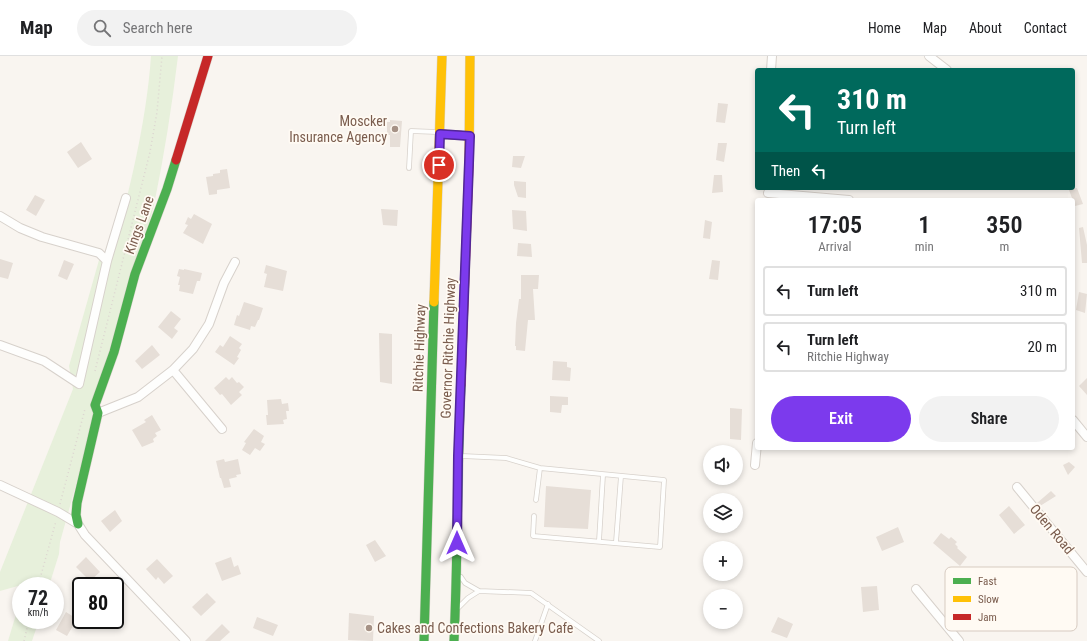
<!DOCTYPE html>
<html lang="en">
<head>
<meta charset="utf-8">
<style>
	body { margin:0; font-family:"Roboto Condensed",sans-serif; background:#f2f2f2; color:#202124; height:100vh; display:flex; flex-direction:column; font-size:15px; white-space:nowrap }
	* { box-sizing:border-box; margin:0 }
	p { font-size:13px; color:#757577 }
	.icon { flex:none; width:22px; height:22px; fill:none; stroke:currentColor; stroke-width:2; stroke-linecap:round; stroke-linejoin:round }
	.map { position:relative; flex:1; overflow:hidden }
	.drawer { position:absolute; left:755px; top:142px; width:320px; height:252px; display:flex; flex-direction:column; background:#fff; border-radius:4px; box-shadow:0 2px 6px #0003 }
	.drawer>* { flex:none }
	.hud { position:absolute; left:755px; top:12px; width:320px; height:122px; border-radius:4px; box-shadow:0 2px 6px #0003; background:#00695c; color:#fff; overflow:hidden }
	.buttons { position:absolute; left:703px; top:389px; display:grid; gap:8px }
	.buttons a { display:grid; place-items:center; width:40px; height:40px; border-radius:50%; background:#fff; box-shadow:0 2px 6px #0003; font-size:20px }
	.speed { position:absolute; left:12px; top:521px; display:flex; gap:8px; font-size:20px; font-weight:700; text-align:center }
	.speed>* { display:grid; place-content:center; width:52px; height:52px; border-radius:50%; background:#fff; box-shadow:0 2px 6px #0003; line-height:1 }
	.speed small { font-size:10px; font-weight:400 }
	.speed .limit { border:2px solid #111; border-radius:6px; background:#fff; color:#111 }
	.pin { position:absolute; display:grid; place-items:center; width:34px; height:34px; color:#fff; margin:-17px; border:2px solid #fff; border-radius:50%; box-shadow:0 1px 4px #0007 }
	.me { position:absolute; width:44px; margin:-22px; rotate:0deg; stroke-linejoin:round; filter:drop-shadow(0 0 3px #0008) }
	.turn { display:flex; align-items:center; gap:14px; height:84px; padding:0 16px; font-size:18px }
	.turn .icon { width:52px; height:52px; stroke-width:2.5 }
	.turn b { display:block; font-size:28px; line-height:34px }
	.then { display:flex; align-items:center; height:38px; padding:0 16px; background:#0003; gap:8px; font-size:15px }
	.eta { display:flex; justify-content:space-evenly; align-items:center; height:68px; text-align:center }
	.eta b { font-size:24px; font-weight:600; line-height:28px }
	.action { display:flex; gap:8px; margin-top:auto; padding:8px 16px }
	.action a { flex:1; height:46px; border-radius:24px; background:#7c3aed; color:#fff; font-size:16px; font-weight:600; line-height:46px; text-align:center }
	.action a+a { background:#f2f2f2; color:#202124 }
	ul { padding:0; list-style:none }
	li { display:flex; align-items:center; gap:12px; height:50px; margin:0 8px 6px; padding:0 8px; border:2px solid #e0e0e0; border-radius:4px }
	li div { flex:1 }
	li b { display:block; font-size:15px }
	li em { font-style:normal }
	header { display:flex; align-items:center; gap:24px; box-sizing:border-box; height:56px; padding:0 20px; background:#fff; border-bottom:1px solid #e0e0e0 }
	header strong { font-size:19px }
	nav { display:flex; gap:22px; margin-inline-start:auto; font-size:14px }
	.search { width:280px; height:36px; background:#f2f2f2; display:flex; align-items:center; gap:10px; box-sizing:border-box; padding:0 14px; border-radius:22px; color:#757577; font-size:15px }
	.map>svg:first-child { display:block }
</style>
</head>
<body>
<header>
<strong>Map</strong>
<div class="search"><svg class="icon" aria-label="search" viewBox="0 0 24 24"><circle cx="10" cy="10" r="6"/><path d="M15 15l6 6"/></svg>Search here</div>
<nav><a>Home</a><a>Map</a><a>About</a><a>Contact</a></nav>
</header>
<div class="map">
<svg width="1087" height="585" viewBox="0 0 1087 585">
	<rect width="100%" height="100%" fill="#f9f5f0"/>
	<path fill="#e7f0db" d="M151,0h27c-6,50 -14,100 -24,149l-94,337 -1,12 -10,32h-25l1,-2 -25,7v-19l73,-183 -4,-23 30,-106 11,4c18,-69 36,-137 41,-208z
		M21,542v22h18l-7,21h-24z"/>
	<path fill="#e6ded7" d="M718,47l10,1 -3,19 -9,-1z
		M390,64l12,1 -2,26h-10v-12h-3v-13h3z
		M81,86l11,17 -14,9 -11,-16z
		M718,87h9l-3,19 -8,-2z
		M513,100h12l-4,12 -9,-1z
		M227,113l3,19 -13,2v4l-8,1 -3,-18 7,-1v-2l7,-1v-3z
		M714,119h8l1,17 -11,1z
		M514,125l12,1v16l-8,-1 -4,-12z
		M1077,132l6,16 -8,2 -6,-16z
		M35,139l10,5 -9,16 -10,-6z
		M381,153l17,1 -1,16 -14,-1z
		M512,154l14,1 1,20 -14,-2z
		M194,158l18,10 -9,20 -20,-11 5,-8 -3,-1 3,-7 3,2z
		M705,164l7,2 -2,17 -7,-1z
		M1083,171l4,18v18h-5l-3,-35z
		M518,187l13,1 1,13 -15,-1z
		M0,203l13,4 -5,16 -8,-2z
		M64,204l10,4 -7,16 -9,-4z
		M712,204l8,1 -2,19 -9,-1z
		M266,209l21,6 -4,20 -19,-4 3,-13 -3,-1z
		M179,213l5,1v-1l18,4 -2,8h-3l-4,13 -14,-3 1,-6h-2l2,-8 -3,-1z
		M521,219h18l-1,14h-5l2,31h-7l-3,31 -9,-1v-4h-1l1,-23 3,-24h2z
		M1079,236l8,2 -2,19 -9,-3z
		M244,246l19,6 -4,12h-1l-3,7 -4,-1 -1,4 -16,-5 3,-10 2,1z
		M171,255l10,8 -7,9 4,3 -6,8 -14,-12z
		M379,277l13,1v50l-12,-2z
		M230,280l12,8 -3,4 2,2 -4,7 2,1 -5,7 -19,-13 5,-7 3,2z
		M152,289l8,10 -18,14 -7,-8z
		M553,305l14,1v5l4,1 -1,13 -18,-1z
		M226,321l3,3 3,-3 5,6 2,-1 5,5 -5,5 3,3 -11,10 -9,-11 -2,1 -6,-7z
		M1087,322v17l-8,-9z
		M550,340l18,1v8h-6l-1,8 -11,-1z
		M281,343l1,5 6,-1 1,8h-3l1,8 -4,1 1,4 -17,1 -1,-10h2l-1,-15z
		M730,352l12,1 -1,31 -11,-1z
		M152,359l9,15 -6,3 2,3 -4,3 1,3 -12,5 -10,-17 14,-8 -2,-2z
		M254,373l10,7 -3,6 4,2 -5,7 -5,-3 -5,7 -8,-5 4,-7 -2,-1z
		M224,403l1,3 13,-3 3,15 -5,1 1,2 -8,2 2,8 -7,1 -3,-10h-1l-4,-17z
		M1069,406l6,5 -7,8 -5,-10z
		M546,430l45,4 -3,39 -44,-2z
		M1051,435l5,5 -16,10 -3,-3z
		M1009,450l16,19 -11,9 -15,-19z
		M115,454l7,11 -12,11 -9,-11z
		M898,471l6,15 -22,9 -6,-14z
		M941,477l8,6 2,-2 6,5 -2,2 3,3 -1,1 10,9 -7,9 -27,-23z
		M375,484l11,16 -11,6 -9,-17z
		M86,501l14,15 -10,9 -14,-14z
		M231,501l3,10 4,-2 3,9 -19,7 -7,-18z
		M157,503l16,17 -9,8 -6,-7 -2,3 -10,-11z
		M877,530l2,24 -16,2 -2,-25z
		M207,537l9,9 -15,14 -9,-9z
		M66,556l11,7 -10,17 -11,-6z
		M349,557l25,3 -1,25 -25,-1z
		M257,561l21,8 -5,11 -20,-8z
		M778,561l15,7 -6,14 -16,-6z
		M222,568l8,8 -10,9h-15z"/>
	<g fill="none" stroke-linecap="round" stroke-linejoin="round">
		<g stroke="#d7d1cb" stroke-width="5.5">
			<path id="lane" d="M409,112l2,-37 26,1
				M462,400l44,2 34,10 124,12 -4,67 -127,-11 1,-20
				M536,444l4,-32
				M599,485l4,-66
				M616,486l5,-66
				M461,521l4,6 14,8 52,2 68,48
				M459,551l9,-9 11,-7
				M535,585l13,-37"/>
		</g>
		<g stroke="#d7d1cb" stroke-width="10">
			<path id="street" d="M929,0l18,14
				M771,14l1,-14
				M768,137l81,7
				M0,160l20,12 22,9 57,16 8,8
				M0,289l44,16 35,23 28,-123 19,-63
				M173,314l49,59
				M98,357l40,-16 35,-27 20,-21 16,-25 15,-41 11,-21
				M1073,364l14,17
				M755,409l2,-22
				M0,429l58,27 20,12 7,11 101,106
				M1017,431l70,85
				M916,533l43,52"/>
		</g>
		<g stroke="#d9d2cb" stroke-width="10">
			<path id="fast" d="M78,468l-2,-9 1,-12 21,-90 -3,-8 19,-53 21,-78 32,-85 9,-29
				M424,585l10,-339
				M454,585c4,-85 3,-170 7,-256"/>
		</g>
		<g stroke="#d9d2cb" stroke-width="10">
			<path id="slow" d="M469,109l1,-109
				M434,246l8,-246"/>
		</g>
		<g stroke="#d9d2cb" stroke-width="10">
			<path id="jam" d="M440,78l30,2
				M176,104l32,-104
				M461,329l8,-220"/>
		</g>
		<path stroke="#dcd5d0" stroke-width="1.5" stroke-dasharray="1 3" stroke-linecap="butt" d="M95,315l55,-219 7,-40 5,-56
			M60,448l25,-95
			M38,530l18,-65
			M24,585l5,-21"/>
		<use href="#lane" stroke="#fefefd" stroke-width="4"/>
		<use href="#street" stroke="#fefefd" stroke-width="8"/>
		<use href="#fast" stroke="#4caf50" stroke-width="9"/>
		<use href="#slow" stroke="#ffc107" stroke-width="9"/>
		<use href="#jam" stroke="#c62828" stroke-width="9"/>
	</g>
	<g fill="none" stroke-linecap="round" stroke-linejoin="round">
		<g stroke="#51269a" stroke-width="10">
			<path id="route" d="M439,109l1,-31 30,2 -12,320 -1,87"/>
		</g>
		<use href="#route" stroke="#7c3aed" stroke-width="7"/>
	</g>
	<g fill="#a69286" stroke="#fffaf3" stroke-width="1.5">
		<circle cx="395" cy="73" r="4"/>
		<circle cx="369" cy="572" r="4"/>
	</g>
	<g text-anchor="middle" stroke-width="3.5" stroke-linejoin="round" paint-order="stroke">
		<g font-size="14" fill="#7a5c4d" stroke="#fffaf3" text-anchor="end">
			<text x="387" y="70">Moscker<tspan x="387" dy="16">Insurance Agency</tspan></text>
			<text x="377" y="577" text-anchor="start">Cakes and Confections Bakery Cafe</text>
		</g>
		<g font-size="14" fill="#7a5c4d" stroke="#fffaf3">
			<text transform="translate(139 169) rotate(-70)" y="5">Kings Lane</text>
			<text transform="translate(419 292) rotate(-88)" y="5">Ritchie Highway</text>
			<text transform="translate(448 292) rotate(-88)" y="5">Governor Ritchie Highway</text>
			<text transform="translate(1052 473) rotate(50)" y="5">Oden Road</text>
		</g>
	</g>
	<rect x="945" y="511" width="132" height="64" rx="6" fill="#fffaf3" stroke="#d7cbc1" stroke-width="1"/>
	<rect x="953" y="522" width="18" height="6" fill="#4caf50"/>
	<rect x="953" y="540" width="18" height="6" fill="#ffc107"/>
	<rect x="953" y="558" width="18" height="6" fill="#c62828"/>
	<g font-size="11" fill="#7a5c4d">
		<text x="978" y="529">Fast</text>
		<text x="978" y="547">Slow</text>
		<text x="978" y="565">Jam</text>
	</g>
</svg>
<div class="buttons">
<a><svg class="icon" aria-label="sound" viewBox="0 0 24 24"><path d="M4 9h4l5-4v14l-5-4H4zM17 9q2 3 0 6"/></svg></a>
<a><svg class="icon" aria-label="layers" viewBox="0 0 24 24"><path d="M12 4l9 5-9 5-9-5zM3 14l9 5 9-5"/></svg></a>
<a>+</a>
<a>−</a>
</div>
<div class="speed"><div>72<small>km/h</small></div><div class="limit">80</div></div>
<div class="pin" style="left:439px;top:109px;background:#d93025"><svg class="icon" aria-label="arrive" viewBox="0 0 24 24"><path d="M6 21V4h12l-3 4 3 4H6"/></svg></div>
<svg class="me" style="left:457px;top:487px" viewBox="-20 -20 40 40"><path d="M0-17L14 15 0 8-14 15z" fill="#7c3aed" stroke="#fff" stroke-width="4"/></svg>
<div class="hud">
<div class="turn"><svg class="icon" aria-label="left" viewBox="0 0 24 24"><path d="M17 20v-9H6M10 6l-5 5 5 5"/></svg><div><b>310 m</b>Turn left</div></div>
<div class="then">Then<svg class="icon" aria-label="left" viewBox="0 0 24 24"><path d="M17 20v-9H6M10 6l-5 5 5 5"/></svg></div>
</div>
<section class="drawer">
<div class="eta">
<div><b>17:05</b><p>Arrival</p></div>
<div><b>1</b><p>min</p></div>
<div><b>350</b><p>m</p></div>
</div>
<ul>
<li><svg class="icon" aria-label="left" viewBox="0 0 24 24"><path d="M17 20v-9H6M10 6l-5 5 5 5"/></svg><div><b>Turn left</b></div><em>310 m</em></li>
<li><svg class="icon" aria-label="left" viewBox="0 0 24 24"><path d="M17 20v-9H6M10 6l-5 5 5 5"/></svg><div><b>Turn left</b><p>Ritchie Highway</p></div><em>20 m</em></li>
</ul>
<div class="action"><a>Exit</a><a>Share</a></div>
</section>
</div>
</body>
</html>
